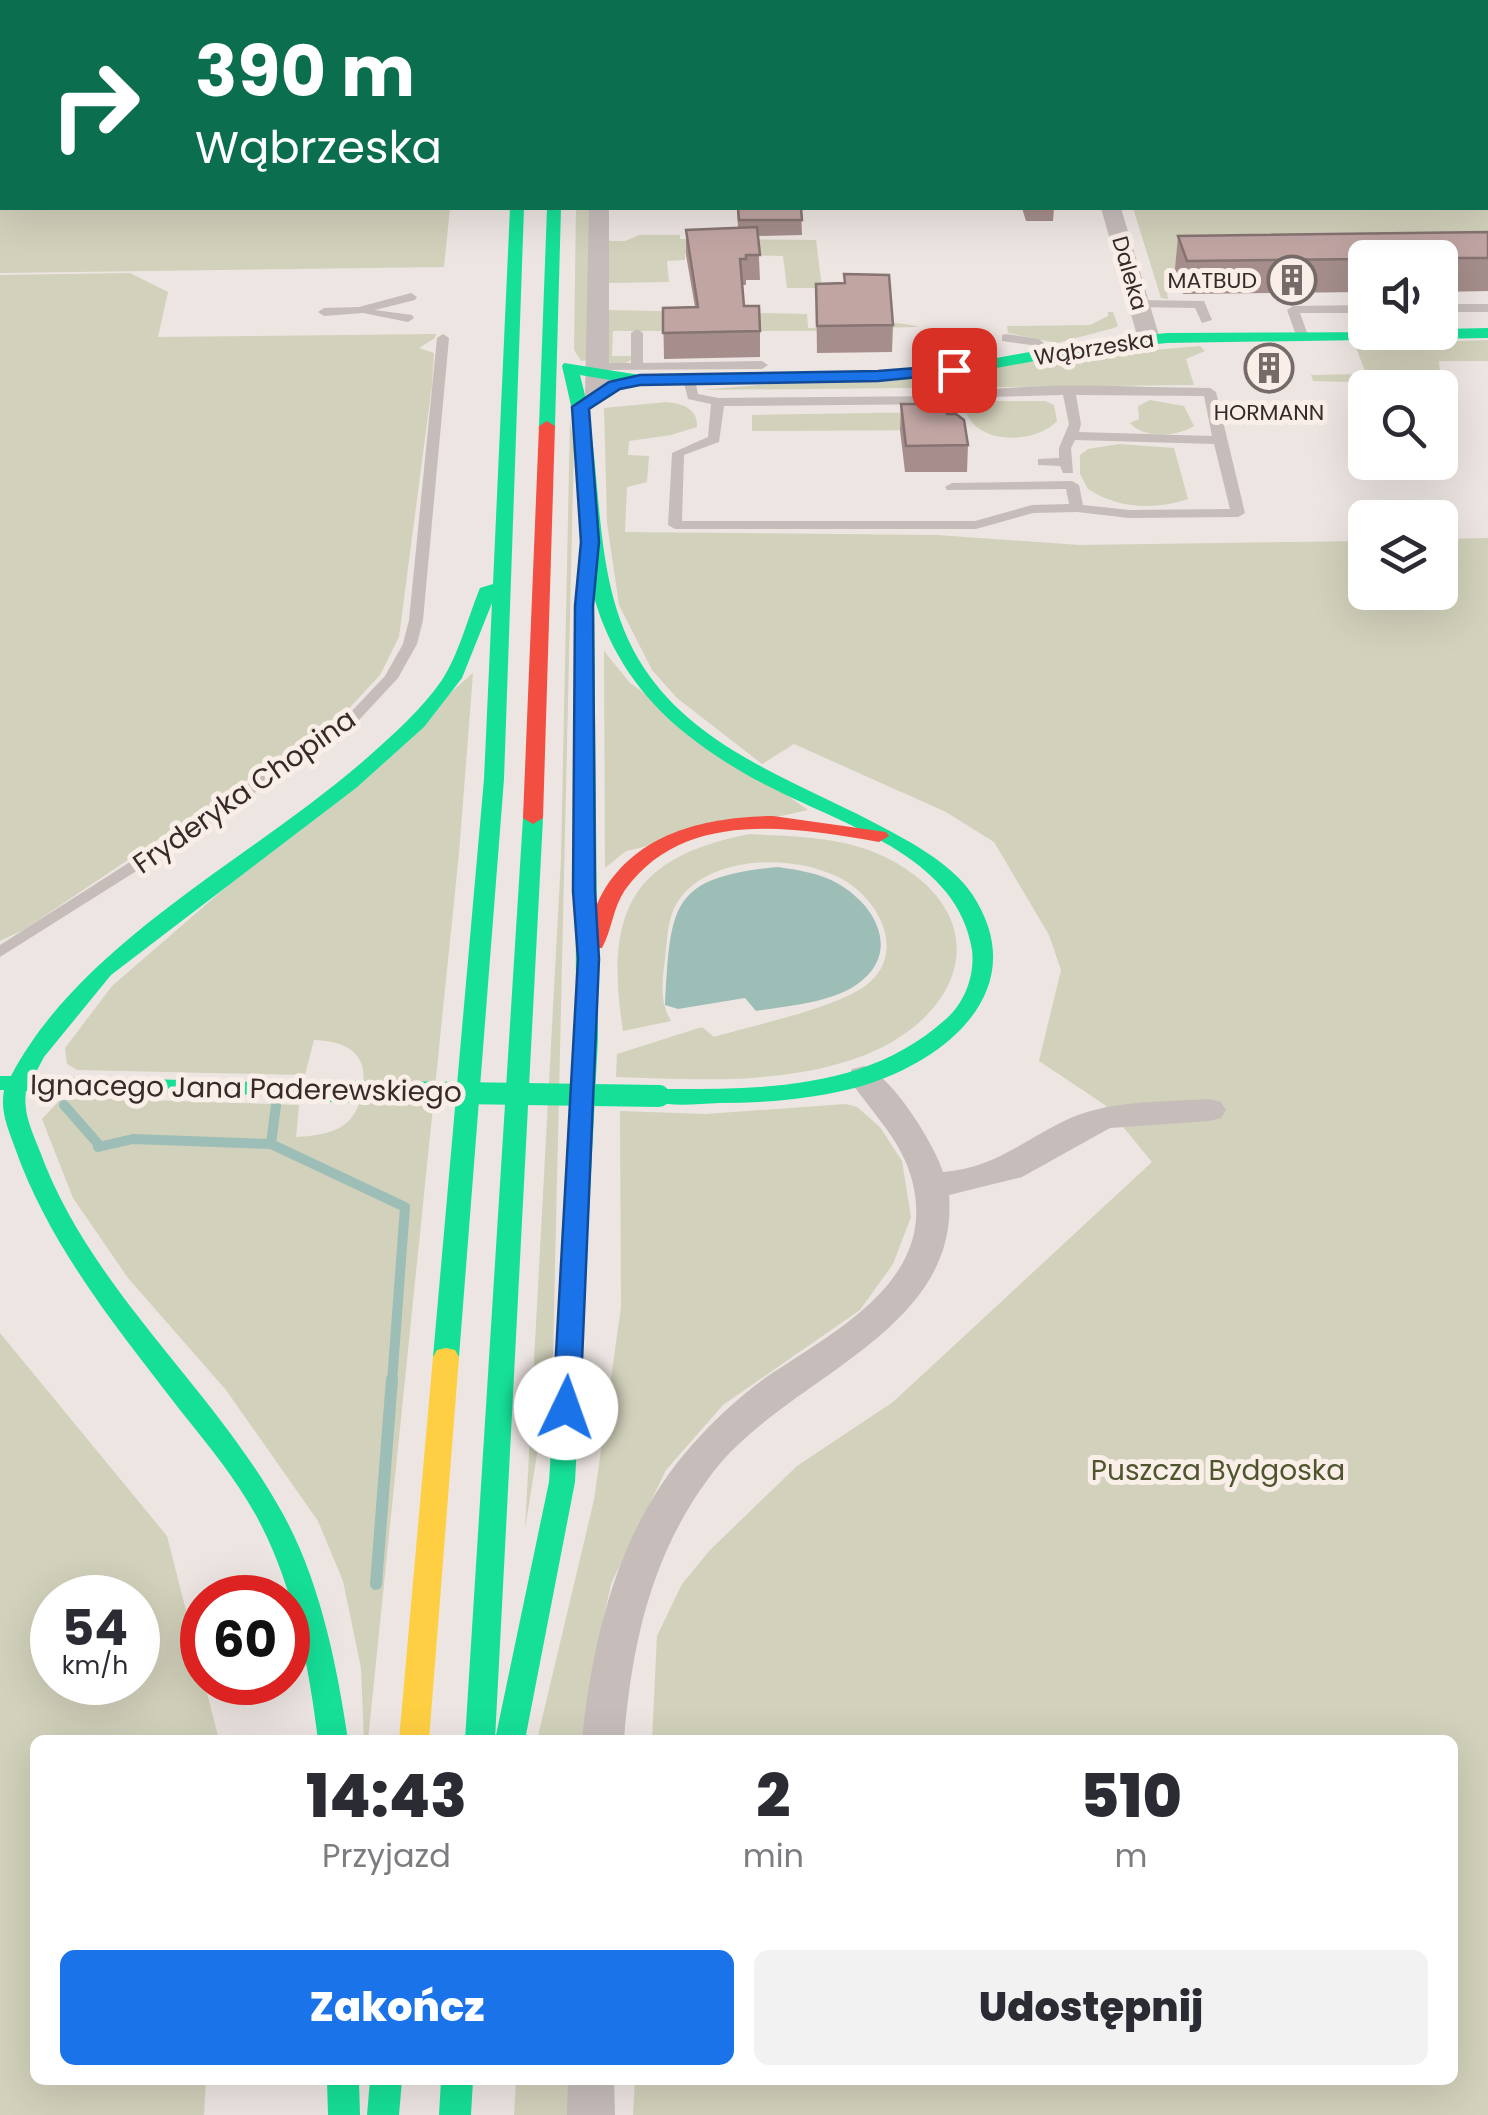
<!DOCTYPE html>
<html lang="pl">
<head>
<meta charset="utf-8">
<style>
	body { margin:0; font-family:Poppins,sans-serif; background:#f2f2f3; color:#2b2b33; height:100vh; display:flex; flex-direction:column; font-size:38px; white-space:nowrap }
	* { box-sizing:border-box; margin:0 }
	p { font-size:32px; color:#7c7c81 }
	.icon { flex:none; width:55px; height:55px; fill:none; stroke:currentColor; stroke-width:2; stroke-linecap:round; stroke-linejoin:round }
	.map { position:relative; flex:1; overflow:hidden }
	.details { position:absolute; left:30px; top:1735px; width:1428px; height:350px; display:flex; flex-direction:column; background:#fff; border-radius:15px; box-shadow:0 10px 40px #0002 }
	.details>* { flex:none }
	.top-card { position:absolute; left:0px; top:0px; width:1490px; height:210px; box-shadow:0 10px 40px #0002; background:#0b6e4f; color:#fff; overflow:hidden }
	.buttons { position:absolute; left:1348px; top:240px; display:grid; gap:20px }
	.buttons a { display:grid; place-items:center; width:110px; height:110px; border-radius:15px; background:#fff; box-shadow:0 10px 40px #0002; font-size:50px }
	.speed { position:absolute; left:30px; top:1575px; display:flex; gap:20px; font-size:50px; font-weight:700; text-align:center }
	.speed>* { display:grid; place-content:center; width:130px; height:130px; border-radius:50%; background:#fff; box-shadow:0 10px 40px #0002; line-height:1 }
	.speed small { font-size:25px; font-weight:400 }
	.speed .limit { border:15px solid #d22; background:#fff; color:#111 }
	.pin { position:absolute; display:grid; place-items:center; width:85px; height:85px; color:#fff; margin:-42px; border-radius:20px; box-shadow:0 5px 15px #0006 }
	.me { position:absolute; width:110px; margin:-55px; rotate:3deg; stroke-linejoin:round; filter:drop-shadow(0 0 8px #0008) }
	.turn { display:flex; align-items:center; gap:35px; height:210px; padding:0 30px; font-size:45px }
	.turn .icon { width:130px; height:130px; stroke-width:2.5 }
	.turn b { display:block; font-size:70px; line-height:85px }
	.eta { display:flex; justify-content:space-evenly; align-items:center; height:170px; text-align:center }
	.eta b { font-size:60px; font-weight:800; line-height:70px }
	.cta { display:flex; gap:20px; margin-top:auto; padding:20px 30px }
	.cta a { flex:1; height:115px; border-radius:15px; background:#1a73e8; color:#fff; font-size:40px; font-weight:800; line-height:115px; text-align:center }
	.cta a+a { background:#f2f2f3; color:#2b2b33 }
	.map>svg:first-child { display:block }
</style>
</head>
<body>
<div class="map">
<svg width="1488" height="2115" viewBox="0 0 1488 2115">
	<rect width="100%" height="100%" fill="#ede5e1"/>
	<path fill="#d2d1bb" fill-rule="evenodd" d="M0,0h444l-442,2v206h448l-6,59 -444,6z
		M1488,180v85c-103,-17 -209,-2 -312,4l6,22 -15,1 1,7 -7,-1 -28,-90h355z
		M576,208h17l-5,152 -7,1 -7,-11z
		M639,235h41v4l136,1 6,48h-35l-4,-32 -98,-2v6l-18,1 2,21 -62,1 -2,-42h20z
		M130,273l38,19 -10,45 278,-3 -1,4 -16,10 15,5 -2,32 -33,252 -19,38 -39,42 -316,212 -25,12v-666z
		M608,310l199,4 1,14c36,0 79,-11 111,-1l-48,1 -1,3h-257l-1,25h21c-2,10 -19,8 -27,6l-4,-40 7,-2v-5l-4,-1z
		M1108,312h5l5,14 -4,2 -57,15 -49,-10 -1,-7 83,-1 18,-9z
		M1488,340v21h-49l1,11 -7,4 -48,7 -72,-2 -2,-6 55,-1 -11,-29z
		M1200,346l5,5 -19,8 8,26 -492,5z
		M1150,400l34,6 10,20c-17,11 -51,13 -64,-3l9,-4 -1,-13z
		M983,401h62l9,4 3,16c-22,24 -84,24 -92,-13z
		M667,402c15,2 31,6 30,25l-26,8 -42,6 -1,14 21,1 -2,26 -20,5 -2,45 312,3 143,10 285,-4v51h75v-53l48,-1v1577h-855l2,-35h817v-340h-800l5,-104 25,-52 28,-34 87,-84 96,-64 259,-240 -47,-57 -66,-44 22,-91 -12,-35 -55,-93 -48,-30 -152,-68 -32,20 -85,-66 -25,-28 -33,-65 -12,-82 -3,-115z
		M932,412l12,18 -192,1v-16z
		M570,421l4,20 -21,914 -28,174 36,-670z
		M1119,444l55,4 14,51c-33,11 -70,10 -100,-10l-8,-15v-19l8,-6z
		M604,651l26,32 178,127 -182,41 -21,17z
		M473,673l-14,180 -91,887h-4l-3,-72 -18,-87 -25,-60 -92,-131 -98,-112 -55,-80 -31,-79 17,-18 27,-3 213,7 -3,32c39,-2 62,-10 67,-51 5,-34 -18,-45 -49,-46l-9,35 -228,-5 -10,-6 -2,-16 47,-62z
		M750,834c48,3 97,2 141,26 106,58 74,155 -26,195 -77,30 -168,25 -249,22l1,-23 85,-27 12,10c38,-12 131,-30 157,-56 34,-32 7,-81 -27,-101 -46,-26 -129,-26 -163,17 -12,15 -13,33 -15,51 -2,26 -9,50 5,73l-48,10c-18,-117 6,-174 127,-197z
		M846,1104l11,3 23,20 22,34 9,56 -18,47 -33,46 -137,95 -57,65 -55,114 -19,86 -5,70h-50l57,-240 27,-193 -1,-196 86,3z
		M0,1333l167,203 52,204h-184v340h171l-2,35h-204zM52,1598h86v84h-86z
		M516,2080h53v35h-55z"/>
	<path fill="#9dbeb7" d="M778,867c20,3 41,6 59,16 41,23 66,73 16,104 -26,16 -67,19 -97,24l-11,-13 -67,11 -13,-4c6,-99 4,-128 113,-138z"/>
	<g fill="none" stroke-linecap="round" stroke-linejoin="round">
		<path stroke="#9dbeb7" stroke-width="10" d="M64,1105l36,41
			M271,1144l5,-39
			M98,1147l35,-8 138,5 134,63 -13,175"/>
		<path stroke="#9dbeb7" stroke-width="12" d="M376,1584l16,-205"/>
		<path fill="#c6bdba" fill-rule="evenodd" d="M433,0h10v2h-9z
			M1454,0h10l2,2h-10z
			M0,128h2v6h-2z
			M0,195h2v6h-2z
			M411,293l6,4 -2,3 -40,10 37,5 2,3 -6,4 -45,-9 -39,3 -6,-4 6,-4 35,-1z
			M1138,300l66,1 8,19 -10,3 -7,-15 -61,-1 -2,-3z
			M1440,304h48v8h-48z
			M1365,305v8h-65l8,22 -6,4 -6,-4 -9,-25 6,-4z
			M637,329l6,4v30l119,-2 6,4 -6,4 -164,1v-6l4,-1h29v-30z
			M443,334l6,4 -26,282 -6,24 -19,34 -39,42 -156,109 -203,128v-12l191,-122 158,-109 36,-38 18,-32 6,-24 28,-282z
			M1006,334l33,5 18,15 -6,4 -20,-13 -29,-4v-6z
			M689,375l6,4 3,15 20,4 233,-2c84,-17 174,-8 259,-8l6,4 29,121 -7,4 -109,1 -52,-6 -44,1 -57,16h-301l-7,-4 4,-72 36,-16 3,-33 -23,-5 -5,-20zM1063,395l6,29 -10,24v10l-21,1v6l22,1 3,7h10l-2,-25 4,-8 139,4 16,65 -101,1 -46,-5 -4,-20 -7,-4 -120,2 -7,4 2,3 119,-1 3,15 -37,1 -57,16h-293l2,-66 35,-13 5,-36 227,-2 34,-7zM1076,395l128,1 8,40 -133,-4 2,-8z"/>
		<path fill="#c6bdba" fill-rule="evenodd" d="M585,0h18v2h-18z
			M1413,0h20l1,2h-19z
			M589,208h20v188l-12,7 -12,-7z
			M1101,208h20l39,131 -3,5 -8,2 -11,-7z
			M864,1066c27,8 71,79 79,106 57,-4 86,-38 135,-57 41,-15 88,-13 131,-16l12,3 5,8 -5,8 -12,3 -99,7 -88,49 -73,18c11,138 -162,182 -235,276 -62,80 -82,171 -90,269h-42c11,-106 37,-213 110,-295 22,-25 46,-47 73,-67 74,-50 184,-103 142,-213 -13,-33 -40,-58 -59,-88l4,-8z
			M568,2080h46l1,35h-48z"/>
		<path fill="#16e098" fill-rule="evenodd" d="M510,208h14l-20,571 -45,578 -4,7h-18l-4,-7 51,-578 8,-176 -30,75 -38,49 -68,61 -245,187 -67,82 -10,19 293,8 8,2 3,5 -3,5 -309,-5c-3,21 5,38 13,58 51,141 173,236 244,365 37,67 54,151 65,226h-30c-9,-74 -24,-152 -59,-219 -21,-40 -51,-76 -79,-111 -63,-82 -130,-163 -165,-262 -7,-20 -15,-36 -11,-58h-4v-14h11c71,-136 244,-219 357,-319 27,-24 53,-47 74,-77 17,-26 26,-63 38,-92l13,-4z
			M547,208h14l-6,218 -8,5 -8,-5z
			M1488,328v10l-321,5 -78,8 -114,21 -97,9 -238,4 -60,-10c27,97 7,206 64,293 55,84 160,116 244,162 30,16 65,36 84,64 62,94 -24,166 -110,192 -47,13 -95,17 -143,17 -22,1 -47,4 -68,-2l-3,-5 3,-5 8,-2c102,0 207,2 287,-70 19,-17 29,-44 26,-69 -13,-89 -119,-122 -190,-157 -34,-16 -67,-36 -97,-60 -44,-35 -76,-82 -91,-136l4,441 -23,444 -50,258h-30l54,-258 27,-444 -1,-432 9,-68 -7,-106 -15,-66 2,-3 76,12 238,-4 97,-9 114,-21 78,-8 273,-1v-3z
			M533,812l10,6 -48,922h-30l58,-922z
			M327,2080h32l1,35h-32z
			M370,2080h32l-3,35h-32z
			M441,2080h32l-2,35h-32z"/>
		<path fill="#ffcf43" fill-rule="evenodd" d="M546,0h12l1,2h-12z
			M446,1348l9,2 4,7 -30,383h-30l34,-383 4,-7z"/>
		<path fill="#f24e42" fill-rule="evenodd" d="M547,421l8,5 -12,392 -10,6 -10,-6 16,-392z
			M773,816l113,16 3,4 -10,6c-86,-15 -195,-34 -254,48 -12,17 -13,40 -23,58h-16l-3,-5c6,-17 11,-35 20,-51 36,-61 105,-75 170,-76z"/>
		<path stroke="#16e098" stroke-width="22" d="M327,1091l332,5"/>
	</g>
	<path fill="#a58e8c" d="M687,0h146l1,2h-147z
		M737,208h64l1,27 -44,1 2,44h-14v5h-3l1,21 16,25v26l-96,2 -1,-51 32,-1 -9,-52v-25l52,-2z
		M1022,208h32l-1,13h-27z
		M1488,232v59l-48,1v-34h-75v34l-182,2 -8,-25 3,-33z
		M844,274l49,51 -1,27 -75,1 -1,-69 28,-1z
		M901,404l46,10 21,31 -1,27h-62l-5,-42z"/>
	<path fill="#c0a5a3" stroke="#867472" stroke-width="2.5" d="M722,0h111l1,2h-112z
		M738,208h63l1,12h-63z
		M757,227l3,28h-14v4h-6l4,47h15l1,25 -97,2v-25l35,-1 -12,-77z
		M1488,232v26h-123v1l-178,2 -9,-25z
		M844,274l45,1 4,50 -76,1 -1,-42 29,-1z
		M901,404h44l2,10h9l8,6 4,25 -62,1z"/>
	<path fill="#1a73e8" stroke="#114b97" stroke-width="2.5" d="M954,365l5,1v7l-81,8 -238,4 -20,4 -31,20 10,133 -6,64 2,285 4,68 -19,449 -4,7h-19l-4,-7 25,-449 -5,-68 2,-285 6,-64 -9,-135 37,-25 31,-7 238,-4z"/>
	<defs>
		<g id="building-ring" transform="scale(2.5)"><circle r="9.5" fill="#f9eee8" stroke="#776b69" stroke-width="1.5"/><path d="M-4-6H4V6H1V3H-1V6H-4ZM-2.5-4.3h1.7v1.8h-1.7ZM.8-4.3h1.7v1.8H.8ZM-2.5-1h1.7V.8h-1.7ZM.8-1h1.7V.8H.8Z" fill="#776b69"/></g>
	</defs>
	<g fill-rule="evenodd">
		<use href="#building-ring" x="1292" y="280"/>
		<use href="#building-ring" x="1269" y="368"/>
	</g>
	<g text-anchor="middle" stroke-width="10" stroke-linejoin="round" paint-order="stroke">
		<g font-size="22" fill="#372a28" stroke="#f9eee8">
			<text transform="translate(1130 273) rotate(74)" y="8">Daleka</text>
			<text transform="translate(1094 348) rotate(-9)" y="8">Wąbrzeska</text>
		</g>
		<g font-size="22" fill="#372a28" stroke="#f9eee8" text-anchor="end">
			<text x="1257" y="288">MATBUD</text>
			<text x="1269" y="420" text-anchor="middle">HORMANN</text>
		</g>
		<g font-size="28" fill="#372a28" stroke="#f9eee8">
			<text transform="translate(244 791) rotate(-35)" y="10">Fryderyka Chopina</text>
			<text transform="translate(246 1088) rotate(1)" y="10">Ignacego Jana Paderewskiego</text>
		</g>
		<g font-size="28" fill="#4f552c" stroke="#f9eee8">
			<text x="1218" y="1480">Puszcza Bydgoska</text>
		</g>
	</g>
</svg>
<div class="buttons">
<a><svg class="icon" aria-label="sound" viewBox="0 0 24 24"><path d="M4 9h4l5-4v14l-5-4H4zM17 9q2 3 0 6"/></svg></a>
<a><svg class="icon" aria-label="search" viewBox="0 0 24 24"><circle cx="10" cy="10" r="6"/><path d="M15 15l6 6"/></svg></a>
<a><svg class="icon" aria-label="layers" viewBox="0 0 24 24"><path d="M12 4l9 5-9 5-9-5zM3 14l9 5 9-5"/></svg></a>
</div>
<div class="speed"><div>54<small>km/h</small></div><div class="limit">60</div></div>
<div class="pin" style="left:954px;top:370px;background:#d93025"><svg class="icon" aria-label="arrive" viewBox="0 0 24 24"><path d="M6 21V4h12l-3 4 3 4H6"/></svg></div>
<svg class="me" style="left:566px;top:1408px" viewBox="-20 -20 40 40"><circle r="19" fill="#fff"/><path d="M0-13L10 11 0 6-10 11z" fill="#1a73e8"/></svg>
<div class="top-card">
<div class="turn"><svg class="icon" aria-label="right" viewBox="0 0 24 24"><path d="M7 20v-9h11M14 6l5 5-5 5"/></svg><div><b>390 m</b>Wąbrzeska</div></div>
</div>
<section class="details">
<div class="eta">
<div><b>14:43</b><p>Przyjazd</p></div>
<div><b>2</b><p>min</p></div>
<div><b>510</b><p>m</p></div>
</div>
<div class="cta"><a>Zakończ</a><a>Udostępnij</a></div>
</section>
</div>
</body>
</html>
